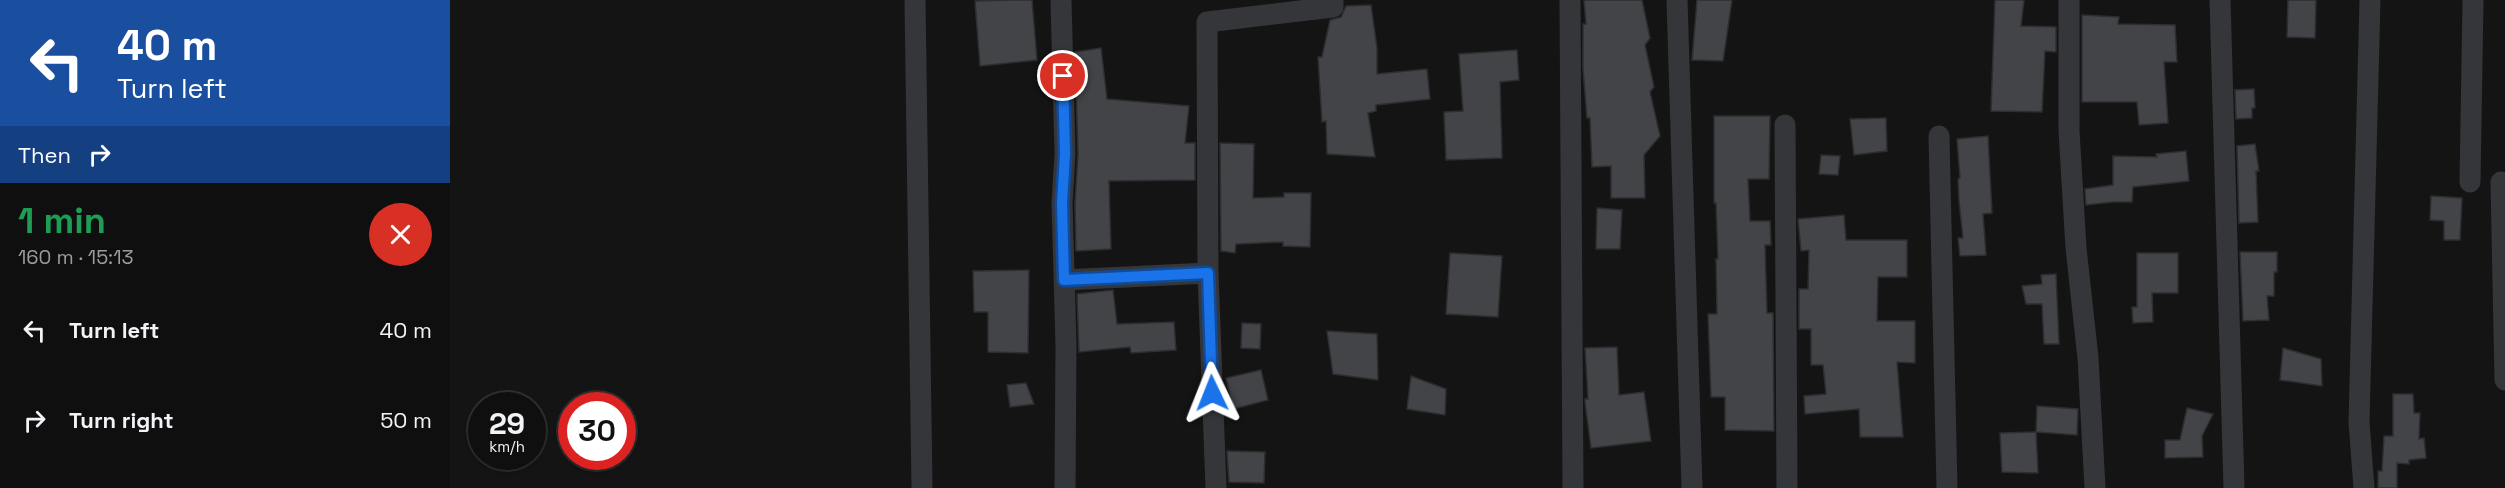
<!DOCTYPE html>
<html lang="en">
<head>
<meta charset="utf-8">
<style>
	body { margin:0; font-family:"Space Grotesk",sans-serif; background:#181819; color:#f1f3f6; height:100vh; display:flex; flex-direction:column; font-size:22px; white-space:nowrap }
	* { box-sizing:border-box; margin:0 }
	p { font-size:20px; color:#9b9c9f }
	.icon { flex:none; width:33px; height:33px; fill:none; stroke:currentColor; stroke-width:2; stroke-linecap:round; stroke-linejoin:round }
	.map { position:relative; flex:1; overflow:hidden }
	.panel { display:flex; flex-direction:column; background:#0f0f10; width:450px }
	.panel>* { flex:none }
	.guide { background:#1a4fa0; color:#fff; overflow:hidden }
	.speed { position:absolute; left:18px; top:392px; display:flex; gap:12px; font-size:30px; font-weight:700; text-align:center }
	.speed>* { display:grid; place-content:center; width:78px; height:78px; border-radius:50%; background:#0f0f10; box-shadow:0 2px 4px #0004,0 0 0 2px #2f2f30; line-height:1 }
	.speed small { font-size:15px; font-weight:400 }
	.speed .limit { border:9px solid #d22; background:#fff; color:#111 }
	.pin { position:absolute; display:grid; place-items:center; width:51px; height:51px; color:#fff; margin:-26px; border:3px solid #fff; border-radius:50%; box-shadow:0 2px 6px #0007 }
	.me { position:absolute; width:66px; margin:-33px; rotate:358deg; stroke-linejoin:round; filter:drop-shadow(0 0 4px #0008) }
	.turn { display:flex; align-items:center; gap:21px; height:126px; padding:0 18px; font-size:27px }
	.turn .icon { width:78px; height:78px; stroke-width:2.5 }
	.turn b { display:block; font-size:42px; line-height:51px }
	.then { display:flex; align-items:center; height:57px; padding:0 18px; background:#0003; gap:12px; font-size:22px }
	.round { display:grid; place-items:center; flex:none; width:63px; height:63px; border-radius:32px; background:#181819 }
	.headline { display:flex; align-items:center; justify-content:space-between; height:102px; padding:0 18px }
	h1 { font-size:36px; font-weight:700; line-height:45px; color:#1e9e55 }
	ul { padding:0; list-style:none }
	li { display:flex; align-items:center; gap:18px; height:90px; padding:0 18px }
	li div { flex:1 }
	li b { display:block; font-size:22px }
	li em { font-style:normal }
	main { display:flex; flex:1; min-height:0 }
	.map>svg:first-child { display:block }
</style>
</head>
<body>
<main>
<section class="panel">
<div class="guide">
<div class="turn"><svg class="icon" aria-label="left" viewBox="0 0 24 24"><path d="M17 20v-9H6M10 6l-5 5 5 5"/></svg><div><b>40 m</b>Turn left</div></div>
<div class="then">Then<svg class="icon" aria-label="right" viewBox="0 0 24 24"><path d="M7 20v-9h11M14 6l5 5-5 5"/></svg></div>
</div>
<div class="headline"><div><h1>1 min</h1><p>160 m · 15:13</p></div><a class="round" style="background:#d93025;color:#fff"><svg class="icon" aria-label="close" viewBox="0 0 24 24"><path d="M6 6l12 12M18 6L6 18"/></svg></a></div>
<ul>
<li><svg class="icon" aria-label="left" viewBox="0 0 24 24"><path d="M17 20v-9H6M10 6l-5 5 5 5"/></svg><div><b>Turn left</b></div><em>40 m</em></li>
<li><svg class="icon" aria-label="right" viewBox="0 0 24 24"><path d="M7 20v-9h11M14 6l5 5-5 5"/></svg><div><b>Turn right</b></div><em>50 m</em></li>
</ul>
</section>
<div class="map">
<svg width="2055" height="488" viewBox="0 0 2055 488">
	<rect width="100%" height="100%" fill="#141415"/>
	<path fill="#434448" stroke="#2e2e31" stroke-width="1.5" d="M561,0h21l5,60 -57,6 -5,-65z
		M1134,0h58l8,38 -5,7 9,42 -4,5 10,44 -16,19 1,43h-34v-32l-19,1 -2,-49h-3l-4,-49v-45h3z
		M1247,0h35l-9,61 -31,-1z
		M1545,0h29l-3,26 35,1v25l-11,-1 -3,61 -51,-1z
		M1838,0h28l-1,38 -28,-1z
		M921,5l6,43v26l50,-5 3,30 -54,6v6l-8,2 7,44 -48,-3 -1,-33 -4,1 -4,-65h4l8,-37 11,-3 5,-11z
		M1632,15l37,2 -1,7 57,1 2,37h-13l4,61 -29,2 -2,-23h-55z
		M651,48l6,51 82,7 -4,37h10v37l-86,1 2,68 -35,2 -1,-48 3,-49 -3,-102z
		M1067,50l2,30 -19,2 2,76 -56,2 -2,-48 19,-1 -4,-57z
		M1804,89l1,19h-3v10l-16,1 -1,-29z
		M1264,116h56l-1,63h-21l2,42h20l1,24h-6l2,68h6l1,118 -49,-1v-33h-14l-3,-83h9l-1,-55h2l-2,-56h-2z
		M1436,118l1,33 -33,4 -4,-36z
		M1538,136l4,77 -9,1 3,41 -26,1 -2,-18h5l-4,-37 -1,-22 2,-1 -3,-39z
		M770,143l34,1 -1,54 31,-1v-4h27l-1,54 -27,-1v-4l-47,2 -1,9 -14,-2z
		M1805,144l4,27h-3l2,51 -19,1 -2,-77z
		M1736,151l3,30 -56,6 -1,15h-19l-27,3 -1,-16 28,-4v-29l44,1 -1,-3z
		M1371,155l19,1 -2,19 -19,-1z
		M1981,196l31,2 -2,42h-16v-19l-14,-1z
		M1147,208l25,2 -2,39h-24z
		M1394,215l2,25h61v37h-29l-1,44h38v42l-18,-1 6,75h-43l-1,-28 -54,5 -1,-18 22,-2 -3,-29h-12v-36h-12v-40h9l1,-39 -8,1 -3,-32z
		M1790,252h37v20h-3v24h-7l2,24 -26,1z
		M1000,253l52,3 -4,61 -52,-3z
		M1687,253h41v40h-26l1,29 -20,1 -1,-16h5z
		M579,270l-1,83 -40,-1v-40h-14l-1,-41z
		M1606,274l3,70h-15l-2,-40h-16l-4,-18 20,-2 -1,-9z
		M663,290l4,34 57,-2 2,28 -45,3 -1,-6 -51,5 -2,-58z
		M792,323l19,1 -1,25 -19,-1z
		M877,331l50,3 1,46 -45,-6z
		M1167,347l2,48 25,-3 7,49 -60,7 -6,-46v-3h3l-3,-51z
		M1833,348l38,11 1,27 -42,-6z
		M811,370l7,30 -35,9 -7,-31z
		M961,376l35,13 -1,26 -38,-6z
		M576,383l8,21 -24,3 -3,-22z
		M1943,394h20l1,19h6l-1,26 5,-1 2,20 -17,2v4l-12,-1v25h-19v-17h4l2,-35h9z
		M1587,406l41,3 -1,26 -41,-3z
		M1737,408l26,6 -11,22 1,21 -38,1v-18h15z
		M1586,432l2,41 -36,-1 -2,-39z
		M777,451l38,1 -1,31 -35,-1z"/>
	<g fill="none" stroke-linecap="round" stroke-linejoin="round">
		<path stroke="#35363a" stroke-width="21" d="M465,0l7,488
			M611,0l4,154 -3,49 4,142 -1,143
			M1120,0l3,488
			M1227,0l15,488
			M1619,0v131l7,117 12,110 7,130
			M1770,0l14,488
			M1335,125l2,363
			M1489,136l8,352
			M2020,182l3,-182
			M2051,182l4,198
			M614,280l144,-7
			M766,488l-8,-215 -1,-251 126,-15v-7
			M1914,488l-5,-66 11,-422"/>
	</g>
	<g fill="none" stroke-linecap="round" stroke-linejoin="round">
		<g stroke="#114b97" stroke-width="15">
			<path id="route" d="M613,76l2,78 -3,49 2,77 144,-7 4,120"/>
		</g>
		<use href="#route" stroke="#1a73e8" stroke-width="10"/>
	</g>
</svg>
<div class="speed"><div>29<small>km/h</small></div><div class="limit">30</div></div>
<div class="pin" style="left:613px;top:76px;background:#d93025"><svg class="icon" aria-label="arrive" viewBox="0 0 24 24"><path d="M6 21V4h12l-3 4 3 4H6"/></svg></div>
<svg class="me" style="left:762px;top:393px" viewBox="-20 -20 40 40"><path d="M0-17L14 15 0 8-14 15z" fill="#1a73e8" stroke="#fff" stroke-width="4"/></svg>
</div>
</main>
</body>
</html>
